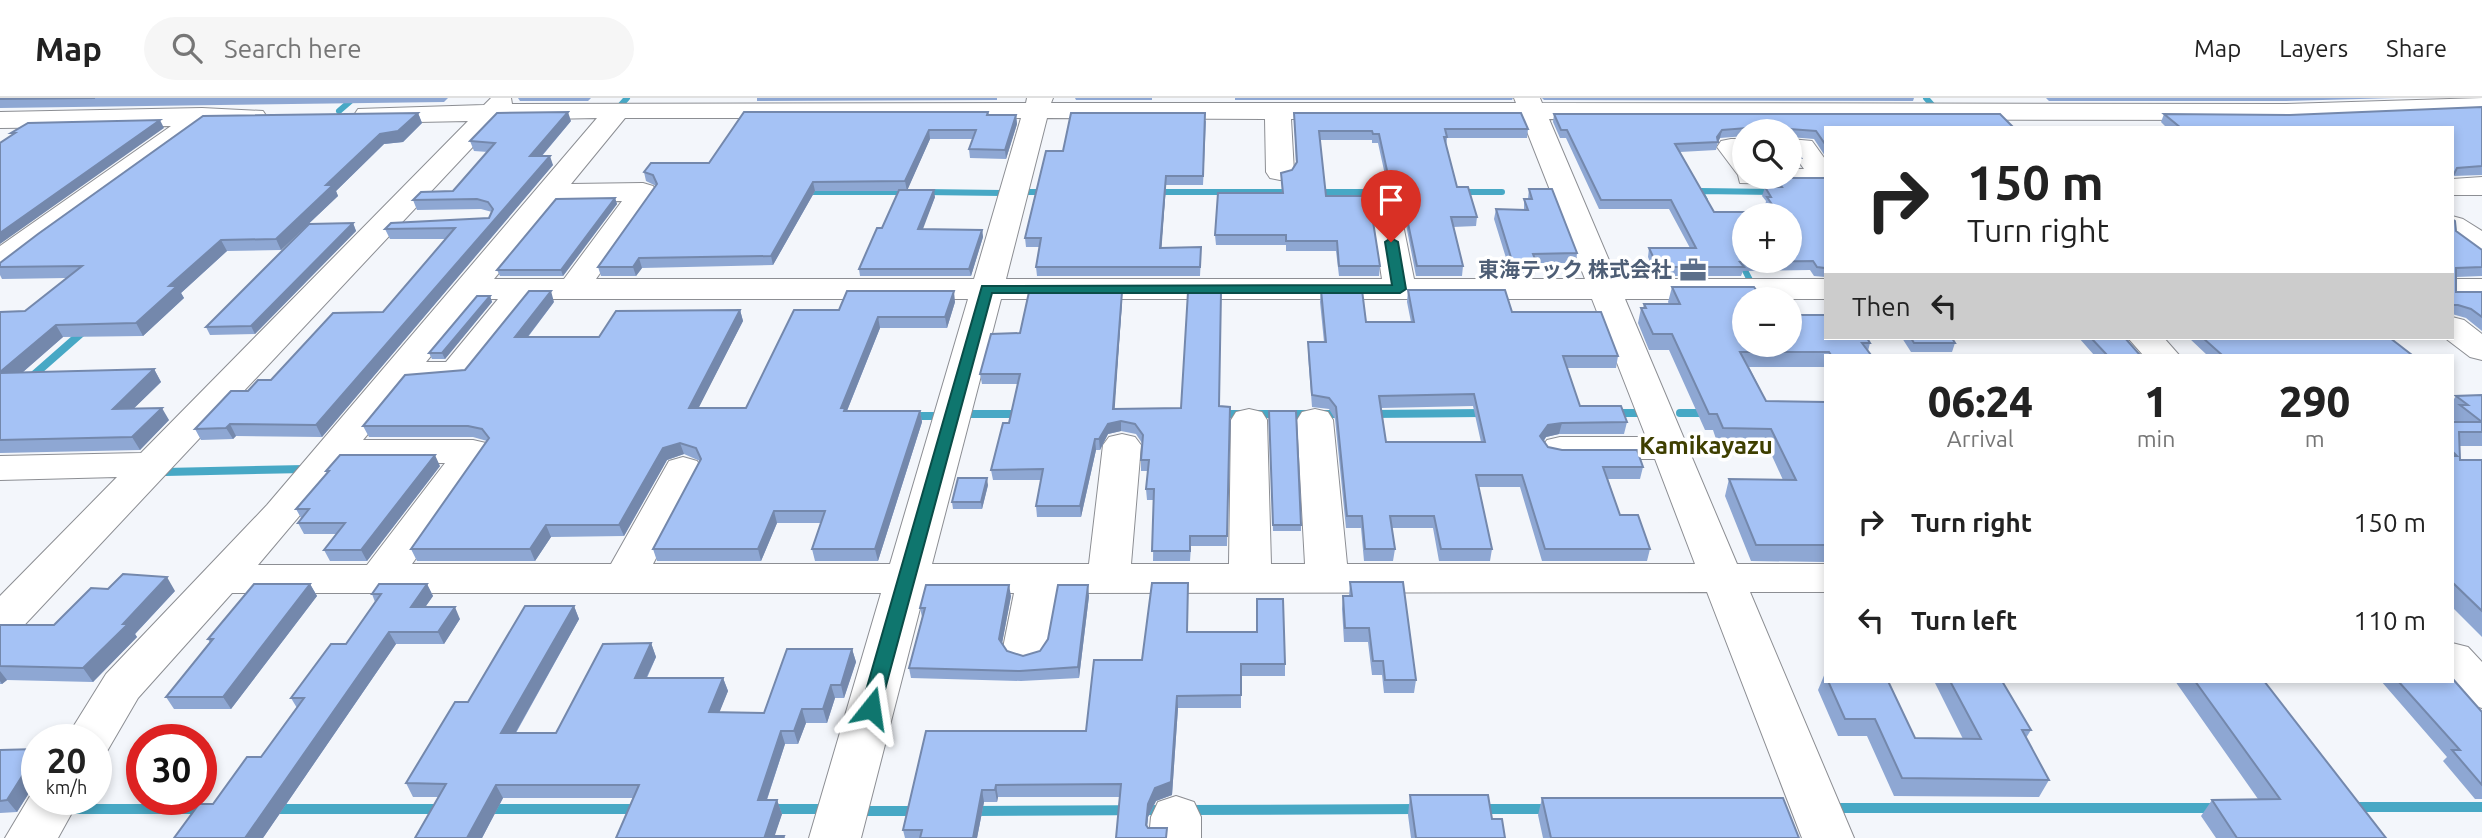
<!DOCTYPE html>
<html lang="en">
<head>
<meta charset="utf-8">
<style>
	body { margin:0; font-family:Ubuntu,"Noto Sans JP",sans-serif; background:#f6f6f6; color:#222; height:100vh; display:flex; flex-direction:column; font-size:26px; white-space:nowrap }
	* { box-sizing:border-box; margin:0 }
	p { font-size:23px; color:#767676 }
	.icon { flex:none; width:38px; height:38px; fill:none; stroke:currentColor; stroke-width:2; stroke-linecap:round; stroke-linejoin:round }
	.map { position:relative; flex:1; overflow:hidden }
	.sheet { position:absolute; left:1824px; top:256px; width:630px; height:329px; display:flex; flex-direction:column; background:#fff; border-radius:0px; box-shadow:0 4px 10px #0003 }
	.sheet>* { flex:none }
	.banner { position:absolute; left:1824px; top:28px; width:630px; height:214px; border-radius:0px; box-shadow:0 4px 10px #0003; background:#fff; color:#222; overflow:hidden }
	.buttons { position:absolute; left:1732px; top:21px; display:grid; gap:14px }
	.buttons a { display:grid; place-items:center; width:70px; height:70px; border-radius:50%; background:#fff; box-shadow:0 4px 10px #0003; font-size:35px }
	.speed { position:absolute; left:21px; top:626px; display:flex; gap:14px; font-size:35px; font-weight:700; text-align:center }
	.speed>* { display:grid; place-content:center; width:91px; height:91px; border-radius:50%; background:#fff; box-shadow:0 4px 10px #0003; line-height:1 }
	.speed small { font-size:18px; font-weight:400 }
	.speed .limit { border:10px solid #d22; background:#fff; color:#111 }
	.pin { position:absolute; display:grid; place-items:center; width:60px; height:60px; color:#fff; margin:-72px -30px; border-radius:50% 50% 50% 0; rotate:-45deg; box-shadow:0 0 7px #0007 }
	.pin .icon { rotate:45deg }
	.me { position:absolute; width:77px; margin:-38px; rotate:15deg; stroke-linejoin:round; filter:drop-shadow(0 0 5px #0008) }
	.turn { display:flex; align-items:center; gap:24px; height:147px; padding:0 28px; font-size:32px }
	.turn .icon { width:91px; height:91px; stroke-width:2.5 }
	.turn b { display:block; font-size:49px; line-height:60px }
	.then { display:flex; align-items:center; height:66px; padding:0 28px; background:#0003; gap:14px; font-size:26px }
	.eta { display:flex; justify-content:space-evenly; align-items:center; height:119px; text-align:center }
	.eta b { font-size:42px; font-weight:800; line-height:49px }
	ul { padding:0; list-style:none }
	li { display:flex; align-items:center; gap:21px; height:98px; padding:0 28px }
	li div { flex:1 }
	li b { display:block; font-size:26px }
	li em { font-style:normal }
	header { display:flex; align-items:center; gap:42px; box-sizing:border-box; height:98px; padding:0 35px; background:#fff; border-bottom:2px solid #e0e0e0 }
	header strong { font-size:33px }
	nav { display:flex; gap:38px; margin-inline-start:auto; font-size:24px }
	.search { width:490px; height:63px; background:#f6f6f6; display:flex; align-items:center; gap:18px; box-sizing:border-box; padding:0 24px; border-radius:38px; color:#767676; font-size:26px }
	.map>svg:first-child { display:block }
</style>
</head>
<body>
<header>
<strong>Map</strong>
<div class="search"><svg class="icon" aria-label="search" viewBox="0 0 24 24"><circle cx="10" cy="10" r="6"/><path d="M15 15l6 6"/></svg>Search here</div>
<nav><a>Map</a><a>Layers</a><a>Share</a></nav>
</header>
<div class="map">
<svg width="2482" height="740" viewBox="0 0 2482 740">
	<rect width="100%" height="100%" fill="#f3f6fb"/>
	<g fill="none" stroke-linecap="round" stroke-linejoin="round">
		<path stroke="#47a8c5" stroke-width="6" d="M1926,0l7,8
			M619,9l8,-9
			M339,13l15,-13
			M805,94h105
			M924,94l78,1
			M1026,94h22
			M1153,94h140
			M1314,94h95
			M1458,94h44
			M1705,102l-5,-9 75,1
			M1740,163l11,21"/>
		<path stroke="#47a8c5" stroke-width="8" d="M28,282l58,-51
			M1613,315h26
			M1680,315h28
			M962,316h59
			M1217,316h126
			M1371,316l112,-1
			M911,318h26
			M165,374l140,-3"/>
		<path stroke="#47a8c5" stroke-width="10" d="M2351,709h131
			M1835,710h383
			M64,711h144
			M271,711h171
			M488,711h150
			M771,711h51
			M1481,711h70
			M1187,712l231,-1
			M864,713h53
			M973,713l193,-1"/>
		<g stroke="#8c8e93" stroke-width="2">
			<path id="minor" d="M491,0h20l1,6 514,-1 1,-5h26l-2,5h465l-2,-5h26l2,5 744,1 196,-6v14l-196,8 -737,-1 68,160h208v20h-200l112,265h88v28h-75l104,246h-52l-95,-246 -650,1 -10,55 -6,11 -16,5 -16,-5 -6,-11 11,-55h-90l-63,245h-52l72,-245h-649l-94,105 -32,55 -10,3v-16h-31l41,-66 161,-169 330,-387 -99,2 -482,514 -16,4v-42l117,-119 -117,3v-24l141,-3 327,-332 -101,2 -9,-2 -4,-6 4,-6 126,-4zM625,20h396l-47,161h-378l61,-87 -4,-6 -10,-3 -72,1zM1047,20l218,1 1,53 4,6 10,2 10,-2 4,-6 -3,-53h231l63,160h-171l-17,-84 -4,-6 -10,-3 -10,3 -4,6 13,84h-376zM622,103l-58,78h-70l63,-77zM478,201h20l-52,63h-20zM532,201h436l-78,265h-237l49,-95 -5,-8 -14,-4 -14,4 -58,103h-199l80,-113 -6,-8 -13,-3h-110l46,-56 59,-4zM1001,201h591l54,138h-86l-13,3 -6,8 6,8 13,3h95l40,105h-348l-14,-144 -5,-8 -13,-3 -13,3 -5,8 8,144h-34l-4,-144 -5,-8 -13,-3 -13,3 -5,8 -2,144h-98l10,-119 -6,-8 -13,-3 -13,3 -6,8 -14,119h-157zM344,365h101l-78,102h-109z
				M202,10l61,3 4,6 -4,6 -57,2 -195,142 -11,2v-23l171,-120 -171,2v-16z
				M1731,41h14v38h45v-8h14l-10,-14h-4v-16l22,2 13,18v26l-85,-2 -2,-8 -21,-28 4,-6z
				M2482,79v18h-30v-16z
				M2452,118l11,3 19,12v23l-11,-3 -19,-13z
				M2452,181h30v20h-30z
				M2452,219l12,3 18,14v26l-12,-3 -25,-19h7z
				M2128,240h36l15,17h-36z
				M2452,545l16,4 14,15v46l-16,-5 -21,-22h7z
				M36,688l1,14h42l-21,38h-53z
				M1176,698l18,6 7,15v21h-52l2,-21 7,-15z"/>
		</g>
		<use href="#minor" fill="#fff" fill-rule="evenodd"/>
	</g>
	<path fill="#8ea7d3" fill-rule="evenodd" d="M0,0h448l-4,4 -444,6z
		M518,0h73l-3,3h-68z
		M757,0h240v2l-240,1z
		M1075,0h77v2h-76z
		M1235,0h278l-1,2h-277z
		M1542,0h372l-1,3 -369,-1z
		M2046,0h350l-110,3h-237z
		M2482,9v68l-29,1 -1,2v-50h-285l-6,-6 3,-8 126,1z
		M988,14l1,3h27l1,9 -11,35 -36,-1 -1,-9 4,-10h-43l-23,51 28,7 -13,32 60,1 1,7 -12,39h-111l-1,-7 23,-41 17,-37h-84l-42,74 -131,3 -6,8h-35l-3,-9 58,-81 -10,-5 -2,-9 65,-9z
		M418,15l4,10 -19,19 -19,2 -48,47 2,5 -57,54 -54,1 -46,42 3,5 -41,38 -80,1 -40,35 131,-3 7,13 -27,26 35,12 -29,30 -140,3v-141l25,-1 42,-33 -65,1 -2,-4v-12z
		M1294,15l234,16 -1,9h-80l-1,9 11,40 20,30 -1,9 -23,1 10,39 -1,10h-46l-16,-82 -5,-6 -8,-4 -9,-41h-6v-3h-52l6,56 54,70 -1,10h-40l-3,-25h-50v-6h-70l-1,-10 67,-42 -1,-20 11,-3 4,-6z
		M1554,16l271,14v28l-11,-17 -24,-2v-6h-45v5l-25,2 -2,4 -2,8 -36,2 34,60h55l-4,-6 1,-5 -4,-5 3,-9h9l2,-9h49v99l-11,-1 -4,-6 -67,1 -2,5h-85l-8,-19 1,-9h41l-21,-39h-70l-33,-71h-6l-7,-16z
		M571,23l-29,35 11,9 -231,272 -86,-1 -3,3 -32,1 -6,-11 53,-38 23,-11 112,-68 63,-73h-56l-5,-10 104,-11 3,-6 -11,-3 -64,1 -4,-10 40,-9 35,-39 -14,-1 -4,-10z
		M1206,23l-3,64h-37l-5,63 40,8 -1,20h-163l-1,-9 4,-20h-14l-1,-9 38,-87z
		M1790,49l11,11 -2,8 -9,1z
		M1529,91l48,64 -1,10h-39l-2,11h-24l-17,-55 2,-10 28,1v-11h4z
		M615,100l2,6 -54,72h-63l-3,-6z
		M2452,121l4,12 26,19v26l-26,1v15h26v39l-16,-13 -14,-4z
		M353,125l3,8 -101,103 -45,1 -4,-8z
		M1672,189l73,58 125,-2 -2,8 3,4h-46v14l-1,-2h-75l17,34 59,1v160l-74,-1 -26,-65 4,-17 54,1 -16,-35h-49l-5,-15h-8l-36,-80h-20l-11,-27 3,-15h2l1,-4h25l-1,-2z
		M1321,192l45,32h45l-4,-20 1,-12 104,22 106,44 -2,12h-49l13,38 47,16 -3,12h-65l-13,3 -2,4 4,6 95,20 -3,12h-32l12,36 30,34 -3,12h-105l-22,-74h-42l14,62 -2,12h-51l-6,-33h-41l3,21 -2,12h-29l-3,-33h-15l-11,-109 -6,-10 -17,-2 -4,-53v-12h16l-4,-40zM1473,308l8,36h-95l-5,-34z
		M1122,194v10l-8,107 67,-1 38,-2 11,1 -3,139h-36l-1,15h-37l1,-61h-7l-1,-11 2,-18h-7v-11l1,-17 -6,-9 -15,-3 -13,3 -8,16h-4l-15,67h-44l-1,-11 5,-26h-48l-2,-10 18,-47 9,-39h-36l-2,-10 40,-41z
		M490,198l2,6 -47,57h-13l-3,-6z
		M554,204l-26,35h71l141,-27 3,11 -45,87h48l93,-98 116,-8 -8,26h-67l-33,83h73l2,11 -44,139h-63l-3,-12 9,-26h-44l-16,38h-104l-4,-12 47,-88 -16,-7 -17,6 -43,76 -73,1 -16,24h-118l-6,-12 76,-108 -14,-4h-104l-6,-11 102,-56z
		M1902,240h50l3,5 -3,9h-41z
		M2069,240h61l-2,4 12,13h-46l-15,-17z
		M2189,240h201l22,17h-205z
		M2482,297v51h-22v14h22v177l-30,-30v-185h4l-4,-3 2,-4 -2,-2v-11l4,-6z
		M1269,313l32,114v6h-28z
		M440,368l-73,95h-37l-6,-11 12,-16h-32l-6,-11 3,-5 -5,-9 31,-36 -1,-2z
		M988,387l-6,24h-29l-1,-7z
		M1350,484l66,98 -2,13h-30l-2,-18h-10l-4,-33h-24l-2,-33 1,-13h6z
		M1188,485v49l97,32v12h-44v32h-63l-6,87 -16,6 -8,16 -1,10 -31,11 4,-41h-122l-1,5h-13l-7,36h-72l-2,-8 183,-99 56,-71z
		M310,486l7,12 -86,113h-57l-8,-12 44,-54 -2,-4z
		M427,486l6,12 -8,11 35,12 -16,25h-48l-133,194h-89l39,-34 48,-47 36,-49 -6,-10 55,-54 29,-42 -3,-8z
		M175,493l-40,43 2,3 -44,45 -86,-2 -5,4h-2v-59h54z
		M1011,498l-9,47 5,8 16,5 17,-5 49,-55 -10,82 -58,3 -110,-3 -2,-10 13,-51 -2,-9z
		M525,508h49l5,13 -63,114h40l47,-89 48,-1 5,14 -9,21h76l5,13 -9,21 45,1 23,-64h65l4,13 -12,36h-9l-8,25h-21l-8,21h-13l-18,56h10l5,14 -8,22h10l1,2h-169l17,-40h-130l-21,40h-67l24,-41h-26l-7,-14 49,-81h13z
		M1825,575v8h63l27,57 48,1 -29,-58h68l29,49 -5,8 23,42 -10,17 -145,-1 -27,-60h-29l-20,-46z
		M2175,583h89l122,157h-170l-15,-22 11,-16 46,-1z
		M2381,583h71l30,31v87h-7l-32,-38 4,-4z
		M37,651v36h-3l-17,27 -17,1v-63z
		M1410,697l82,24 13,19h-94l-3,-23z
		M1542,700l257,40h-256l-5,-23z"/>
	<path fill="#7488ac" d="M568,14l3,9 -38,45 -3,-10z
		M418,15l4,10 -19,19 -19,2 -48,47 2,5 -57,54 -5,-11 50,-54 54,-51z
		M1016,17l1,9 -11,35 -1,-9z
		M160,22l4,8 -164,116v-11z
		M929,32l1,9 -23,52 -2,-10z
		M1722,32l-2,8 -2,4 -1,-5z
		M550,58l3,9 -231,272 -6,-12z
		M1166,78v9l-5,71 -1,-8z
		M813,84l2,9 -42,74 -2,-9z
		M934,92l1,7 -15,40 -2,-8z
		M615,100l2,6 -54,72 -2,-6z
		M353,125l3,8 -101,103 -4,-8z
		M982,132l1,7 -12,39 -2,-7z
		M221,142l6,11 -46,42 3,5 -41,38 -7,-13 33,-37z
		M639,160l3,10 -6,8 -3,-9z
		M551,193l3,11 -35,46 -4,-11z
		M954,193l1,11 -8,26 -2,-11z
		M1122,194v10l-8,117 -1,-10z
		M490,198l2,6 -47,57 -3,-6z
		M740,212l3,11 -50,98 -4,-11z
		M878,219l2,11 -34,85 -5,-5z
		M56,227l7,12 -55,48 -8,-13z
		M154,271l7,13 -40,39 -8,-12z
		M162,310l7,12 -29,30 -8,-13z
		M920,313l2,11 -44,139 -3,-12z
		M1121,323v10l-13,3 -8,16 -1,-11 9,-15z
		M1562,325l-3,11 -13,3 -8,11 2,-12 8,-11z
		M230,326l6,12 -3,3 -7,-11z
		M1095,341l1,11 -15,67 -1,-11z
		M680,345l4,11 -17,6 -43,76 -5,-11 44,-77z
		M435,357l5,11 -73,95 -6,-11z
		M987,380l1,7 -6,24 -1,-7z
		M774,413l3,12 -16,38 -3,-12z
		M546,427l5,12 -16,24 -5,-12z
		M167,479l8,14 -40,43 2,3 -44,45 -10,-14 40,-44z
		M310,486l7,12 -86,113 -8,-12z
		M427,486l6,12 -16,23 -6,-12z
		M1009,487l2,11 -10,53 -2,-10z
		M1088,487l1,11 -10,82 -1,-11z
		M574,508l5,13 -71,127 -7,-13z
		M455,509l5,12 -16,25 -6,-12z
		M389,534l7,12 -133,194h-18z
		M651,545l5,14 -16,34 -5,-13z
		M852,551l4,13 -12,36 -3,-13z
		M0,573l7,9 -5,4 -2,-3z
		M723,580l5,13 -14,35 -5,-14z
		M831,587l4,13 -8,25 -4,-14z
		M1177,598l1,12 -6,87 -16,6 -8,16 -2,21v-13l2,-21z
		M802,611l4,14 -8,21 -4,-13z
		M781,633l4,13 -23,70 -4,-14z
		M37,667v19l-8,-10z
		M24,675l10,12 -17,27 -10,-12z
		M496,687l7,13 -21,40h-15z
		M996,687l2,12 -1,5 -2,-12z
		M982,692l2,12 -7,36h-4z
		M777,702l5,14 -8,24 -9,-2z"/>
	<path fill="#a5c2f5" stroke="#7488ac" stroke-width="2" fill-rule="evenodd" d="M0,0h95l-95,1z
		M2482,9v59l-25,2 -3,6h-2v-46h-271l-17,-14 126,1z
		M568,14l-38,44h20l-234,269 -86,-1 -4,4 -31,1 36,-38h17l10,-11h13l62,-67 50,-1 72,-84 -70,1 6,-6 98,-5 4,-9 -5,-7 -11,-3 -64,1 8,-8 32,-1 42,-48 -25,-2 27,-28z
		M744,14h244l-1,3h29l-11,35 -36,-1 7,-19h-47l-24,51 -92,1 -42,74 -132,2 -6,9h-35l59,-83 -4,-9 -9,-3 7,-9h58z
		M418,15l-20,18 -18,3 -54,51h7l-57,54 -55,1 -52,46h8l-41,37 -80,2 -56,47v-60l25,-1 57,-45 -82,1v-4l38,-29 165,-118z
		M1071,15h134l-2,63h-37l-6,72 41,-1 -1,20h-164l5,-29h-16l21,-87h17z
		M1294,15h227l7,16h-83l2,8h-3l13,50h11l9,30h-26l12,49h-46l-17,-81 -4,-7 -8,-3 -9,-41h-6l-1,-3h-53l7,65h43l11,70h-41l-2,-25h-51v-6h-71l3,-42h65l-2,-20 11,-3 5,-8z
		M1554,16h446l14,14h-189v16l-9,-13 -26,-2v2h-42l-1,-3 -25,2 -5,7 1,5 -43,2 39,68h63l-10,-15h4l-6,-10h17l-6,-9h49v90l-8,-1 -4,-6 -73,1 4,5h-86l-9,-19h47l-25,-48h-70l-34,-70h-6zM1745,117h45v46h-45z
		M160,22l-160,113v-90l15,-10h-4l17,-10z
		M1790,49l11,11 -11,1v1z
		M1529,91h23l25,64 -44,1 4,10h-24l-17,-55 32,1 -4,-11h8z
		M899,92h35l-16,39 64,1 -13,39h-110l18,-41h5z
		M615,100l-54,72h-64l59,-71z
		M2452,121l3,2 1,10 26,19v17l-26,1v24h26v25l-11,-8 -13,-4h-6z
		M353,125l-102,103 -45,1 103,-103z
		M1672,189h82l8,12h-17v46h45v-30h35v23h42l3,5h-8l9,12h-40l-2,-3h-89l26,49 59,1v143h-69l-27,-66 67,1 -25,-51 -48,-1 -6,-14h-8l-37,-80h-19l-12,-26h5l-2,-4h36z
		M1321,192h41l4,32h48l-6,-32h97l7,22h89l17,44h-55l17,50h41l6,16 -65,1 -14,2 -8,11 8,11 14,3h75l6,17h-40l17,48h18l12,34h-105l-23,-74h-46l16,74h-51l-7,-33h-44l5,33h-30l-3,-33h-15l-11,-109 -7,-9 -17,-3 -4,-53h18zM1474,296l11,48h-99l-7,-46z
		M529,193h22l-36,46h84l17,-26 124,-1 -51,98h57l48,-98h45l8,-19h107l-9,26h-67l-37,91h4l-1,3h76l-45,138h-63l13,-38h-51l-16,38h-105l48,-90 -5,-11 -16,-5 -17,5 -44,77h-73l-16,24h-119l78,-111 -7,-9 -14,-3h-105l42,-51 60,-5z
		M1029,194h93l-9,117 68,-1 7,-116h33l-2,114 11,1 -3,129h-37v15h-38l2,-62h-8l3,-29h-8l2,-25 -8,-11 -14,-3 -13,3 -9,15h-4l-15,67h-44l7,-37 -52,1 12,-47h6l11,-49h-40l11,-40 29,-1z
		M477,198h13l-48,57h-13z
		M1911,240h41l3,5h-41z
		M2091,240h34l15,17h-33z
		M2203,240h187l22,17h-190z
		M154,271l-41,40 49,-1 -30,29 -132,3v-67z
		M2482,297v37h-23l1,28h22v151l-30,-29v-126h5l-5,-5v-29h30l-22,-17h8l-12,-9z
		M1269,313h27l5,114h-28z
		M340,357h95l-74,95h-37l21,-27h-47l11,-14h-13l33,-38h-3z
		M958,380h29l-6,24h-29z
		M123,476l44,3 -44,47h5l-45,44 -83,-2v-41h54l37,-37 17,1z
		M1350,484h53l13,98h-31l-2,-19h-10l-4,-33h-24l-2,-32h9z
		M1152,485h36l-1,49h70v-33h26l2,65h-44v31l-64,1 -6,86 -16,6 -7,16 -2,21 2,3h19l-1,10h-50l5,-54 -125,1 -1,5h-13l-9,48h-53l2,-8h-19l23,-99h160l8,-71h48z
		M254,486h56l-87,113h-57l47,-58h-5z
		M379,486h48l-16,23h44l-17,25h-49l-144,206h-71l25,-34h14l34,-47h14l43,-59h-13l40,-54h15l35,-50h-9z
		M926,487h83l-10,54 8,12 16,5 17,-5 8,-12 10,-54h30l-10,82 -58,4 -111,-3 16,-60h-5z
		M525,508h49l-73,127h55l47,-89 48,-1 -16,35h88l-14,34 55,1 23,-64h65l-11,36h-10l-8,24h-21l-8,22h-13l-23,69h19l-12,36h19l-1,2h-167l23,-53h-143l-29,53h-52l31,-54 -40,-1 49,-81h13z
		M2452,580l30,34v73l-30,-35h8l-62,-69h54z
		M1828,583h60l27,57 66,1 -31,-58h52l29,49h-9l27,50 -147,-2 -27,-59h-30z
		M2195,583h69l122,157h-149l-25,-38 68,-1z
		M37,651v16l-8,9 -5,-1 -17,27 -7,1v-51z
		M1410,697h78l4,24h10l3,19h-89z
		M1542,700h241l16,40h-248z"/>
	<path fill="#0f766e" stroke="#0a4d48" stroke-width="2" d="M1391,140l7,4 8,47 -6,4h-408l-112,415 -9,8 -7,-2 -3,-6 121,-422 410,-1 -7,-43z"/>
	<defs>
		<g id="office-bare" transform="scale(2.1)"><path d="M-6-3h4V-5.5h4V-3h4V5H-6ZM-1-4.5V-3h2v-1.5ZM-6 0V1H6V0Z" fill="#5c6f8a" stroke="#fff" stroke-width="2.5" paint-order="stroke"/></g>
	</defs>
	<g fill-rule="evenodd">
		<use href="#office-bare" x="1693" y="172"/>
	</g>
	<g text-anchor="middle" stroke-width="7" stroke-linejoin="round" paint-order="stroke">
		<g font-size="21" font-weight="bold" fill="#4e5e75" stroke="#fff" text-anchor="end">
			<text x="1672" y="179">東海テック 株式会社</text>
		</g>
		<g font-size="24" font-weight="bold" fill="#3e3f00" stroke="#fff">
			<text x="1706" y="356">Kamikayazu</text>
		</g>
	</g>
</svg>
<div class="buttons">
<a><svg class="icon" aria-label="search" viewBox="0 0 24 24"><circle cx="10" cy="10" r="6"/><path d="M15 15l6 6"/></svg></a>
<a>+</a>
<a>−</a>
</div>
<div class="speed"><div>20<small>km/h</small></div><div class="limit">30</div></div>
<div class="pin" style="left:1391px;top:144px;background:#d93025"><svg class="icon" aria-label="arrive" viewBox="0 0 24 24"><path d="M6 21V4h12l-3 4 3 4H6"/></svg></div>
<svg class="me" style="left:871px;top:610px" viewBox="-20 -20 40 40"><path d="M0-17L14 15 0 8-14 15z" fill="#0f766e" stroke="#fff" stroke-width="4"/></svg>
<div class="banner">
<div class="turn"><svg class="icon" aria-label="right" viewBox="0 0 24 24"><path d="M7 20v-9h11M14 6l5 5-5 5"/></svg><div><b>150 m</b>Turn right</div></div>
<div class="then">Then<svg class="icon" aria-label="left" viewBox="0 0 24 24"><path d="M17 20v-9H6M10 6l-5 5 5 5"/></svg></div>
</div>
<section class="sheet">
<div class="eta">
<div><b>06:24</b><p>Arrival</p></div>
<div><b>1</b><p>min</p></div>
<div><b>290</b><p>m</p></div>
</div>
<ul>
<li><svg class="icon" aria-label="right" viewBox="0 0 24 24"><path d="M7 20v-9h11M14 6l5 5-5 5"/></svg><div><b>Turn right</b></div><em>150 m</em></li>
<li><svg class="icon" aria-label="left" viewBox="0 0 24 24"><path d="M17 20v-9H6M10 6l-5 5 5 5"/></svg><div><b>Turn left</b></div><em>110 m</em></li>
</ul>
</section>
</div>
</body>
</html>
